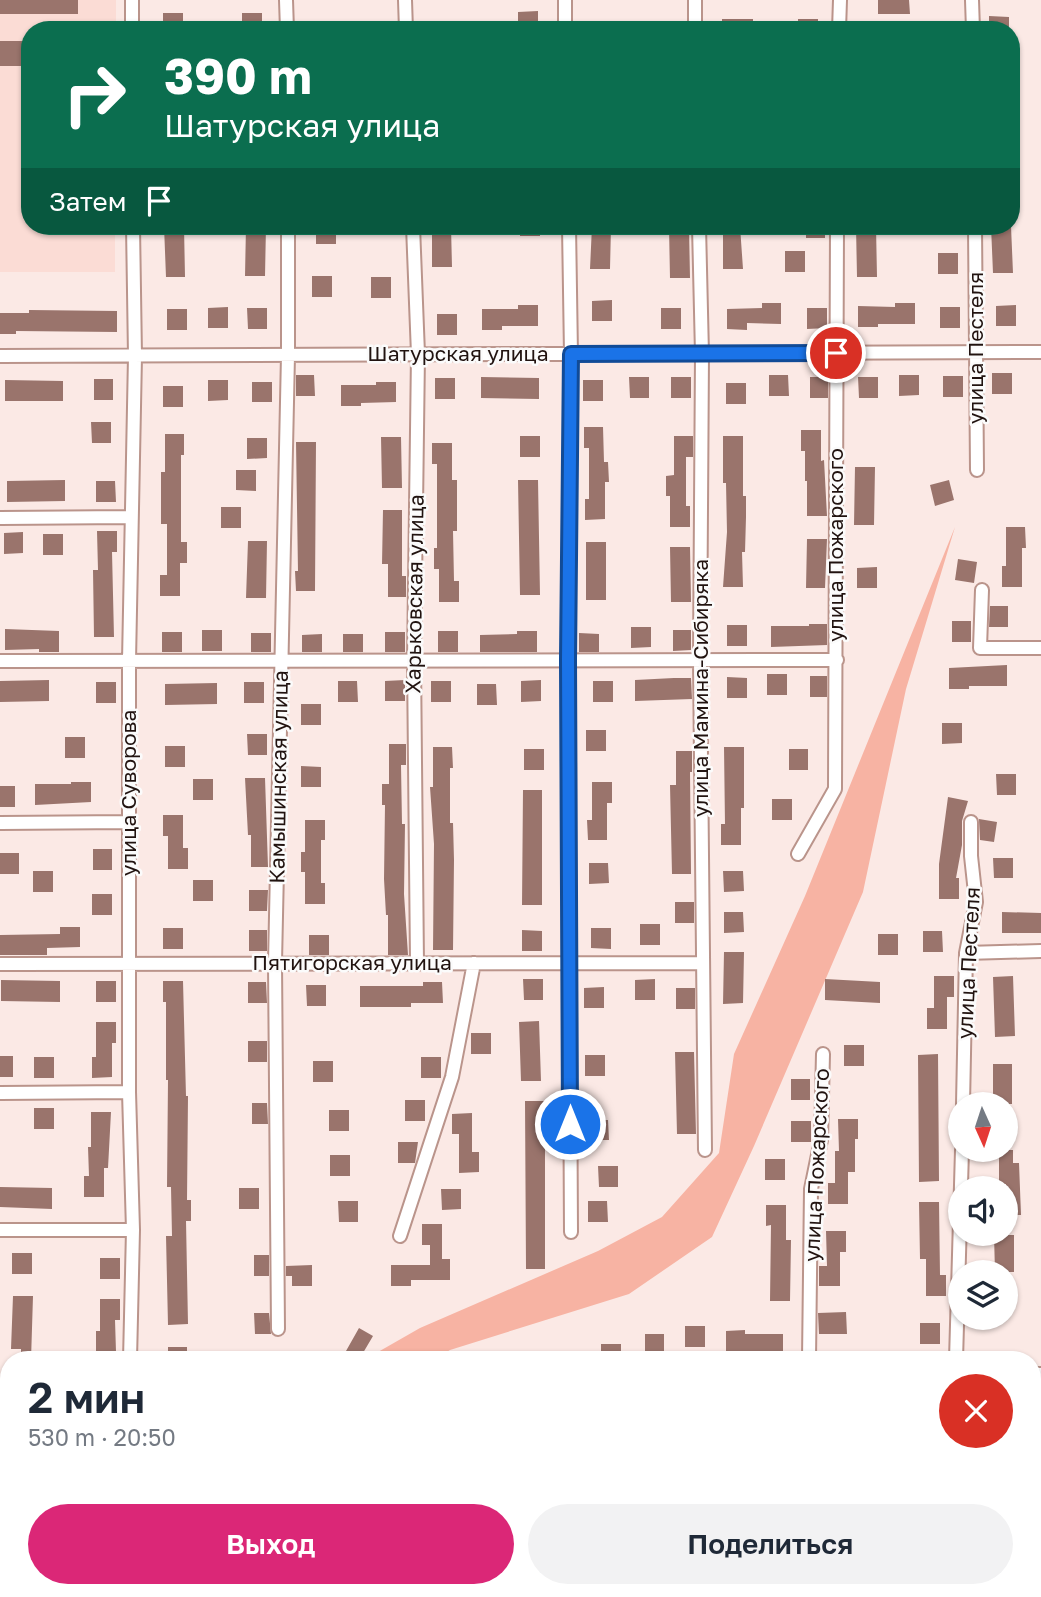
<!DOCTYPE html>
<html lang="ru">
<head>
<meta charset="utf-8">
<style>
	body { margin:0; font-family:"Golos Text",sans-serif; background:#f2f2f3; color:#1f2937; height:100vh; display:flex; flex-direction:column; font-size:26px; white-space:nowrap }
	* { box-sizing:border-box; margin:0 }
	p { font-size:23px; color:#747a83 }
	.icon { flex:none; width:38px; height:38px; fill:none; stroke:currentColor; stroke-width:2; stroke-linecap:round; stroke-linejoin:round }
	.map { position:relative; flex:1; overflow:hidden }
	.sheet { position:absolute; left:0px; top:1351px; width:1041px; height:247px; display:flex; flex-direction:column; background:#fff; border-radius:28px 28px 0 0; box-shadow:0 2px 5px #0004 }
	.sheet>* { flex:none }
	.hud { position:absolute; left:21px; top:21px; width:999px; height:214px; border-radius:28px; box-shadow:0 2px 5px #0004; background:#0b6e4f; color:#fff; overflow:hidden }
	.needle { width:46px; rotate:177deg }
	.fabs { position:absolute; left:948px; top:1092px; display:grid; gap:14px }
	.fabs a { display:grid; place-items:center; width:70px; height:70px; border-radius:50%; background:#fff; box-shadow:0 2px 5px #0004; font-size:35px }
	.pin { position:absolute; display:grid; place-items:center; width:60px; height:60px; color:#fff; margin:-30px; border:4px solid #fff; border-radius:50%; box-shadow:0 2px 7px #0007 }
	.me { position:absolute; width:77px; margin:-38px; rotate:0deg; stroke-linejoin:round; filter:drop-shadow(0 0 5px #0008) }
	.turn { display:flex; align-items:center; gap:24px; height:147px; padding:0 28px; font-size:32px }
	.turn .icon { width:91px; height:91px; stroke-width:2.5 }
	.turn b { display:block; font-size:49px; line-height:60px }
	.then { display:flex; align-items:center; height:66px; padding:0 28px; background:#0003; gap:14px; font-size:26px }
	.round { display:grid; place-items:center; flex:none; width:74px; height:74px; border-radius:37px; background:#f2f2f3 }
	.overview { display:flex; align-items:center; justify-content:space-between; height:119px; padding:0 28px }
	h1 { font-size:42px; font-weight:600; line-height:52px }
	.primary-button { display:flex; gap:14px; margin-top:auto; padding:14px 28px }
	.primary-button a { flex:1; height:80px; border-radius:42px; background:#db2777; color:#fff; font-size:28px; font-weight:600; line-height:80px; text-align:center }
	.primary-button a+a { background:#f2f2f3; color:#1f2937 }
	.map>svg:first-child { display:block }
</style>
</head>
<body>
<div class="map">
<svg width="1041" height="1597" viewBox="0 0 1041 1597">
	<rect width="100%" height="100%" fill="#fbe9e5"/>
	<path fill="#fbdcd5" d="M0,0h116v30h-86v196h85v46h-115z"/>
	<path fill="#f7b3a3" d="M955,527l-49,162 -43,203 -109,254 -42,91 -83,57 -179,56 -16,10h-70l56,-32 178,-77 64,-34 57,-64 15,-99 71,-158z
		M98,1589h341l-26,7 -41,1h-281z"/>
	<path fill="#9a746c" d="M0,0h78v14h-78z
		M878,0h31l1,14h-32z
		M538,11v19h-20v-18z
		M163,13h20v17h-20z
		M242,13h20v17h-20z
		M989,16l20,1v13h-20z
		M722,19h31v11h-31z
		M798,19h20v11h-20z
		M0,41h30v25h-30z
		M164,226h20l1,51h-19z
		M246,226h20l-1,50h-20z
		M316,226h20v18h-20z
		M432,226h19l1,41h-20z
		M520,226h20v10h-20z
		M592,226h19l-1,43h-20z
		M669,226h20l1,52h-20z
		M723,226h17l3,43h-20z
		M806,226h19v12h-19z
		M856,226h20l1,51h-20z
		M991,226h20l2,47h-20z
		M785,251h20v21h-20z
		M938,253h20v21h-20z
		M312,276h20v21h-20z
		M371,277h20v21h-20z
		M612,300v21h-20v-20z
		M762,303h19v21l-34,-1v7l-20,-1v-20l35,-1z
		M895,303h20v21h-37v3h-20v-21l37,1z
		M518,305h20v21h-36v4h-20v-21h36z
		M1016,305v21h-20v-20z
		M228,307v21h-20v-20z
		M940,307h20v21h-20z
		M247,308h20v21h-19z
		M661,308h20v21h-20z
		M807,308h20v20l-20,1z
		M167,309h20v21h-20z
		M29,310l88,1v21l-101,-1v3h-16v-21h29z
		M437,314h20v21h-20z
		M992,373h20v21h-20z
		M296,375h18l1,21h-19z
		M769,375h19l1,21h-20z
		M899,375h20v20l-20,1z
		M943,376h20v21h-20z
		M481,377l58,1v21l-58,-1z
		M629,377h20v21h-19z
		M671,377h20v21h-20z
		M810,377h18v21h-18z
		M858,377h20v21h-19z
		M435,378h20v21h-20z
		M94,379h19v21h-19z
		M5,380l58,1v20h-58z
		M208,380h20v20l-20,1z
		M583,380h20v21h-20z
		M252,382h20v20h-20z
		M376,382h20v20l-35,1v3h-20v-21h35z
		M726,383h20v21h-20z
		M163,386h20v21h-20z
		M91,422h20v21h-19z
		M584,427h19l1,35h4l1,20h-4v37l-20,1v-21h4v-51h-5z
		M801,430h20v31l3,-1 3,56h-20v-35h-2v-30h-4z
		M165,434h19v21h-3v87h6v21h-7v33h-20v-21h7v-51h-6v-52h4z
		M520,436h20v21h-20z
		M674,436h19v21h-7v49h4v21h-20v-31h-4v-20l8,-1z
		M723,436h20v60h3v21l-1,35h-3l1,35h-20l4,-55 -1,-49h-3z
		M381,437h20l1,51h-20z
		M247,438h20v20l-20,1z
		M296,442h20l-1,149h-19l-1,-20h3z
		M432,443h20v37h5v51h-4l1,50h5v21h-20v-33h-5v-21h3v-84h-5z
		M855,467h20l-1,58h-20z
		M236,470h20v21l-20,-1z
		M65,480v21l-58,1v-21z
		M518,480h20l2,115h-20z
		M949,480l5,20 -19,6 -5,-21z
		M96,481h19l1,21h-20z
		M221,507h20v21h-20z
		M383,510h19v66h4v21h-18v-33h-6z
		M1006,527h19l1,21h-4v39h-20v-21h4z
		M97,531h20v21h-5l2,85h-20l-1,-67h5z
		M23,532v21l-19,1v-21z
		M43,534h20v21h-20z
		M807,539h20l-2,49h-19z
		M248,541h19l-1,57h-20z
		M586,542h20v58h-20z
		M670,547h20l1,55h-20z
		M958,559l19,3 -3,21 -19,-3z
		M877,567v21h-20v-20z
		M990,606h18v21h-19z
		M952,621h19v21h-19z
		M809,624h18v21l-56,2v-21h38z
		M727,625h20v21h-20z
		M631,627h20v20l-20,1z
		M5,629l54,2v21h-20v-3l-34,1z
		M202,630h20v21h-20z
		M673,630h18v20l-18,1z
		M438,631h20v21h-20z
		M517,631h20v21h-57v-17l37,-1z
		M162,632h20v20h-20z
		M385,632h20v20h-20z
		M251,633h20v19h-20z
		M579,633l20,1v18h-20z
		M322,634v18h-20v-17z
		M343,634h20v18h-20z
		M1007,665v21h-38v3h-20v-21z
		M767,674h20v21h-20z
		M810,676h17v21h-17z
		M727,677l20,1v20h-20z
		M674,678h17l1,21 -57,2v-21z
		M49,680v21l-49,1v-21z
		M405,680v21h-20v-20z
		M541,680v21l-20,1v-21z
		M338,681h19l1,21h-20z
		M431,681h20v21h-20z
		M593,681h20v21h-20z
		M96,682h20v21h-20z
		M244,682h20v21h-20z
		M217,683v21l-52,1v-21z
		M477,684h19l1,21h-20z
		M301,704h20v21h-20z
		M942,723h20v20l-20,1z
		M586,730h20v21h-20z
		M247,734h20v21h-19z
		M65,737h20v21h-20z
		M389,744h17v21h-5l1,59h3l-1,70 4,61h-20v-40h-2l-2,-36 1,-74h-3v-21h7z
		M165,746h20v21h-20z
		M433,747h19l1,21h-3v55h3l1,37 -1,90h-20l1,-106 -4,-57h3z
		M724,747h20v61h-3v37h-20v-21h4z
		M524,749h20v21h-20z
		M789,749h19v21h-19z
		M676,751h16v21h-2l1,102h-19l-2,-89h6z
		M301,766l20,1v20h-20z
		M996,774h20v21h-19z
		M245,778h20l3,89h-17v-32h-3z
		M193,779h20v21h-20z
		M71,782h20v20l-56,3v-21h36z
		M592,782h20v21h-5v37h-19l-1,-20h5z
		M0,786h15v21h-15z
		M523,790h19v115h-20z
		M948,797l20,4 -6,20v24l-6,33h3v21h-20v-35z
		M772,799h20v21h-20z
		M163,815h20v33h5v21h-20v-33h-5z
		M979,819l18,3 -3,20 -14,-2z
		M305,820h20v20h-4v43h4v21h-20v-32h-4v-20h4z
		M93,849h19v21h-19z
		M0,853h19v21h-19z
		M993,858h20v20h-19z
		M589,863h19l1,20 -20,1z
		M33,871h20v21h-20z
		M723,871h20l1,20 -20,1z
		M193,880h20v21h-20z
		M249,890h19l-1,21h-18z
		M92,894h20v21h-20z
		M675,902h19v21h-19z
		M724,912h19l1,20 -20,1z
		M1002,912l39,1v20h-39z
		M640,924h20v21h-20z
		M60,927h20v20l-33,1v7h-47v-20l60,-1z
		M163,928h20v21h-20z
		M591,928h20v21l-20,-1z
		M249,930h18v21h-18z
		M522,930l20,1v20h-20z
		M923,931h19l1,21h-20z
		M878,934h20v21h-20z
		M309,935h20v20h-20z
		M724,952h20l-1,51 -20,1z
		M934,976h20v21h-7v32h-20v-21h7z
		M1013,976l2,60 -20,1 -2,-60z
		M523,979h20v21h-19z
		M655,979v21h-20v-20z
		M825,979l55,3v21l-55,-3z
		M1,980l59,1v21l-59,-1z
		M96,981h20v21h-20z
		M163,981h20l3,115h2l-1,104h4v21h-5l2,103 -20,1 -2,-89h6l-1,-49h-4l1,-107h-2v-78h-3z
		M248,982h18l1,21h-19z
		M423,982h19l1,21h-32v4h-51v-21h63z
		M306,985h20v21h-19z
		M604,987v21h-20v-20z
		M676,988h19v21h-19z
		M539,1021l2,60h-20l-2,-59z
		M96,1022h20v21h-4v34l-20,1v-21h4z
		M471,1033h20v21h-20z
		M248,1041h19v21h-19z
		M844,1045h20v21h-20z
		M675,1052h19l2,82h-19z
		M938,1054l1,127 -20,1 -1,-127z
		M585,1055h20v21h-20z
		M0,1056h13v21h-13z
		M34,1057h20v21h-20z
		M421,1057h20v21h-20z
		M313,1061h20v21h-20z
		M993,1064h19v40h-19z
		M791,1079h19v21h-19z
		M405,1100h20v21h-20z
		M525,1101h20v168h-19z
		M252,1103h15l1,21h-16z
		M34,1108h20v21h-20z
		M329,1110h20v21h-20z
		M91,1112h20l-3,56h-4v29h-20v-21h5l-1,-29h3z
		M472,1113v39h7v20l-20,1v-39h-7v-20z
		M838,1119h20v20h-3v33h-7v32h-20v-21h7v-32h4z
		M589,1120h19l1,20h-20z
		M791,1121h20v21h-20z
		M398,1142h20l-3,21h-17z
		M999,1150h14v13h6l2,52h-15v-31h-7z
		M330,1155h20v21h-20z
		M765,1159h20v21h-20z
		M598,1166h20v21h-19z
		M0,1187l52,1v21l-52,-2z
		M239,1188h20v21h-20z
		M441,1189h20v20l-19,1z
		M338,1201h20v21h-19z
		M588,1201h19l1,21h-20z
		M919,1202h20l1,73h6v21h-20v-37h-6z
		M766,1205h20v35h5l-1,61h-20l1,-76 -5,1z
		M422,1224h20v35h8v21h-39v6h-20v-21h39v-20h-8z
		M826,1231h20v21h-6v34h-21v-20h8z
		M994,1235h20v37h-19z
		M12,1253h20v21h-20z
		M254,1255h15v21h-15z
		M100,1258h20v21h-20z
		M312,1265v21h-20v-10h-6v-10z
		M13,1296h20l-2,64h-10v-11h-10z
		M100,1299h20v21h-5l1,32h-20v-21h4z
		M846,1312l1,22h-28l-1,-21z
		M254,1313h15l2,21h-16z
		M920,1323h20v21h-20z
		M685,1326h20v21h-20z
		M359,1328l14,8 -13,22 -14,-7z
		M745,1330v4h38v21h-20v-4h-37v-20z
		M645,1334h19v20h-19z
		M601,1344h20v16h-20z
		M168,1347h19v13h-19z"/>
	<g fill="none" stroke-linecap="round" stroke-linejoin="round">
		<g stroke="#ba948b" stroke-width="16">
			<path id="minor" d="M132,0v30
				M286,0l1,30
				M405,0l1,30
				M565,0v30
				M695,0v30
				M972,0l1,30
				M839,30l1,-30
				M413,226l5,128 -4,307 3,302
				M569,226l2,128 -3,306 3,572
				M699,226l3,128 -2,306 5,490
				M975,226l2,244
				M0,356l1041,-4
				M0,518l130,-1
				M982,590l-2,58h61
				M0,661l837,-1
				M0,823l129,-1
				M798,854l37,-65 2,-563
				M966,953l75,-2
				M0,964l703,-1
				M0,1093l129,-1
				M963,1104l3,-151 10,-51 -5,-46v-34
				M0,1230h133
				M400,1236l52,-159 22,-114
				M278,1329l-3,-366 13,-608v-129
				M130,1360l3,-130 -4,-138v-431l6,-305 -2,-130
				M809,1360l2,-171 10,-49 2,-86
				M956,1360l6,-210
				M1032,1374h9
				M0,1489l1,108
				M961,1589v8"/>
		</g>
		<use href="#minor" stroke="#fff" stroke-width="12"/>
	</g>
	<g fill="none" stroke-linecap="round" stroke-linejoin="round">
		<g stroke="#114b97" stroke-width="18">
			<path id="route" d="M570,1124l-2,-464 3,-306 265,-1"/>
		</g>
		<use href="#route" stroke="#1a73e8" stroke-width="12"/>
	</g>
	<g text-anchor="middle" stroke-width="5" stroke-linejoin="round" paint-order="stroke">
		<g font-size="21" fill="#211310" stroke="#fbfbfb">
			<text transform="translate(976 348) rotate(-90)" y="7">улица Пестеля</text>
			<text x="458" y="361">Шатурская улица</text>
			<text transform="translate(836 545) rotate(-90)" y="7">улица Пожарского</text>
			<text transform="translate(415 594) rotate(-89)" y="7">Харьковская улица</text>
			<text transform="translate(701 688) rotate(-90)" y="7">улица Мамина-Сибиряка</text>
			<text transform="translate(279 777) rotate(-89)" y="7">Камышинская улица</text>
			<text transform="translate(129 793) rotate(-90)" y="7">улица Суворова</text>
			<text x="352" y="970">Пятигорская улица</text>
			<text transform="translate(969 963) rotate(-87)" y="7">улица Пестеля</text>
			<text transform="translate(817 1165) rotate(-87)" y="7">улица Пожарского</text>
		</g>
	</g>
</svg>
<div class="fabs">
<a><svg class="needle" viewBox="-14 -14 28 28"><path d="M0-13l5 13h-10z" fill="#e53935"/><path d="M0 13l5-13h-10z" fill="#747a83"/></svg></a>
<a><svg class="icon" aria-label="sound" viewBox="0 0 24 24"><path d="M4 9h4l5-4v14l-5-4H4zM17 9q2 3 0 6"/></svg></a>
<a><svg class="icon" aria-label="layers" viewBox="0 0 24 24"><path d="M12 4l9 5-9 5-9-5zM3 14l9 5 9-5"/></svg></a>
</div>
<div class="pin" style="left:836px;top:353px;background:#d93025"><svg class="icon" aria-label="arrive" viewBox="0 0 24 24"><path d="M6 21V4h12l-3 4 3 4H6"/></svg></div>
<svg class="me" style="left:570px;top:1124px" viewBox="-20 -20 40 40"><circle r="17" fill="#1a73e8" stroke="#fff" stroke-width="3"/><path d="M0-11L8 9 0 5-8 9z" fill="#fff"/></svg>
<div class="hud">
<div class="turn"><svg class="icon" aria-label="right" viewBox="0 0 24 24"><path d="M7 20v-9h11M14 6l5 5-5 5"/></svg><div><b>390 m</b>Шатурская улица</div></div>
<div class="then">Затем<svg class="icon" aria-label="arrive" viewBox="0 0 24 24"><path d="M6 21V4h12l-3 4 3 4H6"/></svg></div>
</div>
<section class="sheet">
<div class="overview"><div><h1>2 мин</h1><p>530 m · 20:50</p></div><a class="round" style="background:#d93025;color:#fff"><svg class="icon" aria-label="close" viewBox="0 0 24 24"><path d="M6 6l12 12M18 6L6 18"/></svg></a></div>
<div class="primary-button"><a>Выход</a><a>Поделиться</a></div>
</section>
</div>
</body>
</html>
